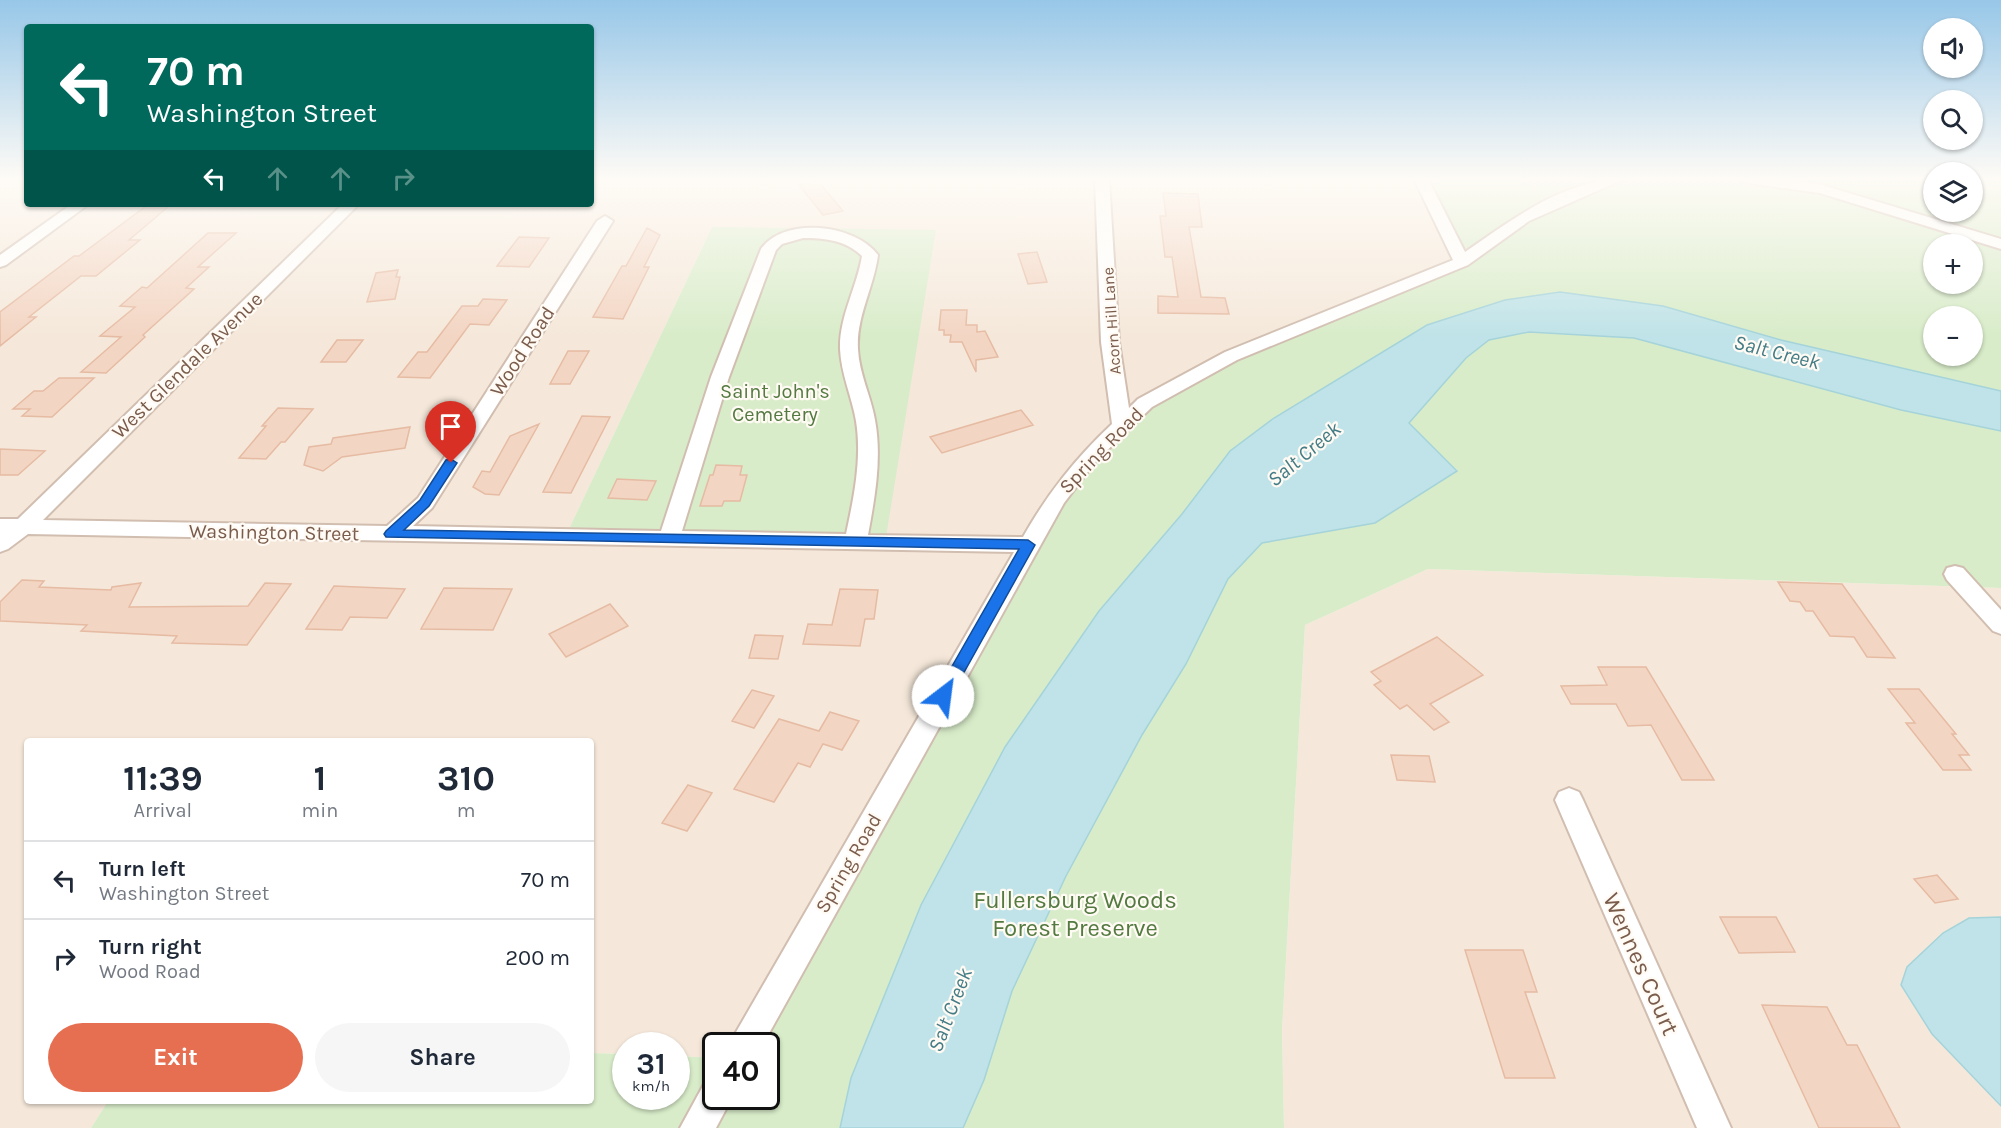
<!DOCTYPE html>
<html lang="en">
<head>
<meta charset="utf-8">
<style>
	body { margin:0; font-family:Karla,sans-serif; background:#f6f6f7; color:#1f2937; height:100vh; display:flex; flex-direction:column; font-size:22px; white-space:nowrap }
	* { box-sizing:border-box; margin:0 }
	p { font-size:20px; color:#747a83 }
	.icon { flex:none; width:33px; height:33px; fill:none; stroke:currentColor; stroke-width:2; stroke-linecap:round; stroke-linejoin:round }
	.map { position:relative; flex:1; overflow:hidden }
	.drawer { position:absolute; left:24px; top:738px; width:570px; height:366px; display:flex; flex-direction:column; background:#fff; border-radius:6px; box-shadow:0 2px 4px #0004 }
	.drawer>* { flex:none }
	.top-card { position:absolute; left:24px; top:24px; width:570px; height:183px; border-radius:6px; box-shadow:0 2px 4px #0004; background:#00695c; color:#fff; overflow:hidden }
	.tools { position:absolute; left:1923px; top:18px; display:grid; gap:12px }
	.tools a { display:grid; place-items:center; width:60px; height:60px; border-radius:50%; background:#fff; box-shadow:0 2px 4px #0004; font-size:30px }
	.speed { position:absolute; left:612px; top:1032px; display:flex; gap:12px; font-size:30px; font-weight:700; text-align:center }
	.speed>* { display:grid; place-content:center; width:78px; height:78px; border-radius:50%; background:#fff; box-shadow:0 2px 4px #0004; line-height:1 }
	.speed small { font-size:15px; font-weight:400 }
	.speed .limit { border:3px solid #111; border-radius:9px; background:#fff; color:#111 }
	.pin { position:absolute; display:grid; place-items:center; width:51px; height:51px; color:#fff; margin:-62px -26px; border-radius:50% 50% 50% 0; rotate:-45deg; box-shadow:0 0 6px #0007 }
	.pin .icon { rotate:45deg }
	.me { position:absolute; width:66px; margin:-33px; rotate:30deg; stroke-linejoin:round; filter:drop-shadow(0 0 4px #0008) }
	.turn { display:flex; align-items:center; gap:21px; height:126px; padding:0 24px; font-size:27px }
	.turn .icon { width:78px; height:78px; stroke-width:2.5 }
	.turn b { display:block; font-size:42px; line-height:51px }
	.lanes { display:flex; align-items:center; height:57px; padding:0 24px; background:#0003; justify-content:center; gap:30px; direction:ltr }
	.lanes .off { opacity:.35 }
	.eta { display:flex; justify-content:space-evenly; align-items:center; height:102px; text-align:center }
	.eta b { font-size:36px; font-weight:700; line-height:42px }
	.cta { display:flex; gap:12px; margin-top:auto; padding:12px 24px }
	.cta a { flex:1; height:69px; border-radius:36px; background:#e76f51; color:#fff; font-size:24px; font-weight:700; line-height:69px; text-align:center }
	.cta a+a { background:#f6f6f7; color:#1f2937 }
	ul { padding:0; list-style:none }
	li { display:flex; align-items:center; gap:18px; height:78px; padding:0 24px; border-top:2px solid #e0e1e3 }
	li div { flex:1 }
	li b { display:block; font-size:22px }
	li em { font-style:normal }
	.map>svg:first-child { display:block }
</style>
</head>
<body>
<div class="map">
<svg width="2001" height="1128" viewBox="0 0 2001 1128">
	<rect width="100%" height="100%" fill="#fdf6ec"/>
	<path fill="#f5e8da" d="M0,179h27v25h564v-25h837l42,85 -130,51 -302,225 -152,-3 -174,-310 -150,317 462,9 -265,492 -43,1 -1,12 -38,-2 -1,-10h-50l-1,8 -34,-1v-312h-564v360h81l-17,27h-91z
		M1428,569l573,19v540h-717l-2,-97 23,-406z"/>
	<path fill="#d8ecc9" fill-rule="evenodd" d="M1428,179h505l1,33h38l1,-33h28v409l-573,-19 -123,56 -23,406 2,97h-1193l17,-27h483v-48l34,1 1,42h50l1,-40 38,2 1,38h50v-50l-7,-1 302,-545 42,-52 48,-43 77,-43 242,-98zM1934,244h38v40h-38zM1934,316h38v40h-38z
		M712,227l224,3 -50,307 -317,-8z"/>
	<path fill="#bfe3e8" stroke="#a5d3da" stroke-width="1.5" d="M1560,292l103,14 118,34 220,51v40l-100,-21 -267,-72 -105,-6 -40,8 -23,18 -57,65 48,48 -82,52 -113,20 -34,36 -42,85 -44,71 -76,141 -54,115 -28,89 -21,48h-123l11,-50 70,-173 84,-158 94,-136 83,-97 48,-63 44,-33 153,-93 78,-25z
		M2001,917v189l-69,-72 -31,-49 6,-18 36,-34 26,-15z"/>
	<path fill="#f3d5c3" stroke="#e6bba3" stroke-width="1.5" d="M818,181l25,30 -20,4 -24,-30z
		M1163,193l35,1 4,33h-13l12,70 24,1 4,16 -71,-1v-17l20,1 -6,-40h-7l-5,-41h6z
		M149,204h18l2,2 -40,34h11l-44,36h-15l-52,41h7l-36,29v-34l74,-56h5z
		M647,228l13,7 -16,32h5l-26,52 -30,-2 29,-51h4z
		M208,233h28l-38,34h11l-23,21 8,1 -51,46 2,2 -39,36 -25,-1 40,-35 -21,-1 35,-29 -15,-1 22,-19 5,1z
		M519,237l30,1 -20,29 -32,-1z
		M1037,252l10,30 -19,2 -10,-30z
		M398,270l-2,7h4l-5,22 -28,3 9,-29z
		M483,299l24,1 -18,25 -19,-1 -40,54 -32,-1 20,-25h9l35,-46h16z
		M941,310h26l-1,15h11v7l8,-1 13,26 -22,3v12l-14,-30h-12l1,-7h-7v-5h-5z
		M337,340h26l-17,22h-25z
		M568,351h21l-19,33h-20z
		M59,378h35l-42,39 -30,-1 8,-7h-17l21,-18h9z
		M278,408l35,1 -28,33h-4l-15,17 -27,-1 27,-32h-4z
		M1021,410l12,15 -91,28 -12,-16z
		M582,416l28,1 -39,76 -28,-1z
		M539,424l-40,71 -14,-1 -12,-7 9,-16 8,1 20,-36z
		M410,427l-5,21 -63,9 -19,14 -19,-6 5,-18 22,-3 2,-6z
		M0,449l45,2 -27,24h-18z
		M716,465l26,1 -2,9h7l-7,26h-16l-2,5h-22l10,-31h3z
		M617,479l39,2 -9,19 -39,-2z
		M22,580l22,1 -5,6 72,3 1,-3 29,-4 -12,24 119,-1 17,-23 26,1 -44,61 -75,-2 5,-7 -96,-5 6,-6 -87,-4v-19z
		M1778,582l64,2 53,74 -28,-1 -13,-20 -24,-1 -17,-25h-7l-6,-9 -10,-1z
		M334,586l71,3 -18,29 -37,-1 -8,13 -36,-1z
		M444,588l68,1 -19,41 -72,-1z
		M840,589l38,1 -4,29h-9l-5,27 -57,-2 5,-20 24,1z
		M610,604l18,22 -62,31 -17,-23z
		M755,635l28,1 -5,23 -29,-1z
		M1437,637l46,38 -53,29 19,18 -15,8 -27,-25 -7,4 -26,-24 7,-4 -10,-9z
		M1598,667h48l68,113h-32l-31,-55 -23,1 -12,-22h-45l-10,-18 46,-1z
		M1888,689h31l37,45h-4l17,21h-10l12,15h-28l-37,-47h9z
		M752,690l22,6 -20,32 -22,-7z
		M830,712l29,9 -17,29 -19,-6 -13,23 -12,-4 -24,39 -40,-13 45,-70 40,12z
		M1391,755l38,1 6,26 -38,-2z
		M688,785l24,8 -25,38 -25,-8z
		M1937,875l21,24 -23,4 -21,-24z
		M1720,917h56l19,35 -56,1z
		M1465,950h58l14,42h-12l30,86h-50z
		M1762,1005l65,2 20,38h10l43,83h-81z"/>
	<g fill="none" stroke-linecap="round" stroke-linejoin="round">
		<g stroke="#d1beb0" stroke-width="4">
			<path id="minor" d="M1095,179h14l10,163 10,66 9,-9 87,-47 228,-92 -39,-81h14l37,73c46,-32 100,-73 159,-73l-95,42 -61,44 -231,95 -85,47 -56,54 -32,42 -302,543h-34l286,-494 -986,-18 -20,15 -8,3v-33h18l325,-315h16l-316,316 344,6 31,-28 179,-277 8,-5 8,5 -181,287 -19,18 248,5 50,-154 50,-128c23,-33 94,-25 117,6 -4,32 -22,62 -20,94 1,25 13,47 17,71 7,38 0,77 -7,115l155,2c25,-44 52,-78 89,-113l-11,-82zM803,238c21,0 43,2 59,18 -5,31 -23,61 -22,93 1,25 12,48 16,72 6,37 -2,76 -10,113l-164,-3 47,-154 47,-127 6,-6z
				M1741,179h42l39,6 179,54v10l-181,-56 -72,-10z
				M72,204h17l-83,61 -6,2v-12z
				M1955,566l8,2 38,42v24l-8,-3 -46,-51 -3,-6 3,-6z
				M1569,788l10,4 4,8 148,328h-34l-142,-328 4,-8z
				M716,1079v17h17l-17,32h-36l24,-44z"/>
		</g>
		<use href="#minor" fill="#fff" fill-rule="evenodd"/>
	</g>
	<linearGradient id="sky" x2="0" y2="1"><stop stop-color="#97c7e8"/><stop offset="0.53" stop-color="#fefbf6"/><stop offset="1" stop-color="#fefbf6" stop-opacity="0"/></linearGradient>
	<rect width="2001" height="337" fill="url(#sky)"/>
	<path fill="#1a73e8" stroke="#114b97" stroke-width="1.5" d="M451,459l6,4 -28,43 -25,24 624,10 7,5 -87,156h-11l-2,-5 84,-147 -633,-12 -2,-3 2,-3 34,-31 26,-40z"/>
	<g text-anchor="middle" stroke-width="4.5" stroke-linejoin="round" paint-order="stroke">
		<g font-size="16" fill="#7a5c4d" stroke="#fffaf3">
			<text transform="translate(1111 321) rotate(-94)" y="6">Acorn Hill Lane</text>
		</g>
		<g font-size="20" fill="#7a5c4d" stroke="#fffaf3">
			<text transform="translate(522 351) rotate(-57)" y="7">Wood Road</text>
			<text transform="translate(187 365) rotate(-44)" y="7">West Glendale Avenue</text>
			<text transform="translate(1101 450) rotate(-46)" y="7">Spring Road</text>
			<text transform="translate(274 532) rotate(1)" y="7">Washington Street</text>
			<text transform="translate(848 863) rotate(-60)" y="7">Spring Road</text>
		</g>
		<g font-size="20" fill="#537a41" stroke="#fffaf3">
			<text x="775" y="398">Saint John's<tspan x="775" dy="23">Cemetery</tspan></text>
		</g>
		<g font-size="21" font-style="italic" fill="#437c86" stroke="#fffaf3">
			<text transform="translate(1777 352) rotate(14)" y="7">Salt Creek</text>
			<text transform="translate(1304 454) rotate(-40)" y="7">Salt Creek</text>
			<text transform="translate(950 1010) rotate(-69)" y="7">Salt Creek</text>
		</g>
		<g font-size="24" fill="#537a41" stroke="#fffaf3">
			<text x="1075" y="908">Fullersburg Woods<tspan x="1075" dy="28">Forest Preserve</tspan></text>
		</g>
		<g font-size="24" fill="#7a5c4d" stroke="#fffaf3">
			<text transform="translate(1641 964) rotate(66)" y="8">Wennes Court</text>
		</g>
	</g>
</svg>
<div class="tools">
<a><svg class="icon" aria-label="sound" viewBox="0 0 24 24"><path d="M4 9h4l5-4v14l-5-4H4zM17 9q2 3 0 6"/></svg></a>
<a><svg class="icon" aria-label="search" viewBox="0 0 24 24"><circle cx="10" cy="10" r="6"/><path d="M15 15l6 6"/></svg></a>
<a><svg class="icon" aria-label="layers" viewBox="0 0 24 24"><path d="M12 4l9 5-9 5-9-5zM3 14l9 5 9-5"/></svg></a>
<a>+</a>
<a>−</a>
</div>
<div class="speed"><div>31<small>km/h</small></div><div class="limit">40</div></div>
<div class="pin" style="left:451px;top:463px;background:#d93025"><svg class="icon" aria-label="arrive" viewBox="0 0 24 24"><path d="M6 21V4h12l-3 4 3 4H6"/></svg></div>
<svg class="me" style="left:943px;top:696px" viewBox="-20 -20 40 40"><circle r="19" fill="#fff"/><path d="M0-13L10 11 0 6-10 11z" fill="#1a73e8"/></svg>
<div class="top-card">
<div class="turn"><svg class="icon" aria-label="left" viewBox="0 0 24 24"><path d="M17 20v-9H6M10 6l-5 5 5 5"/></svg><div><b>70 m</b>Washington Street</div></div>
<div class="lanes"><svg class="icon" aria-label="left" viewBox="0 0 24 24"><path d="M17 20v-9H6M10 6l-5 5 5 5"/></svg><svg class="icon off" aria-label="ahead" viewBox="0 0 24 24"><path d="M12 20V5M6 11l6-6 6 6"/></svg><svg class="icon off" aria-label="ahead" viewBox="0 0 24 24"><path d="M12 20V5M6 11l6-6 6 6"/></svg><svg class="icon off" aria-label="right" viewBox="0 0 24 24"><path d="M7 20v-9h11M14 6l5 5-5 5"/></svg></div>
</div>
<section class="drawer">
<div class="eta">
<div><b>11:39</b><p>Arrival</p></div>
<div><b>1</b><p>min</p></div>
<div><b>310</b><p>m</p></div>
</div>
<ul>
<li><svg class="icon" aria-label="left" viewBox="0 0 24 24"><path d="M17 20v-9H6M10 6l-5 5 5 5"/></svg><div><b>Turn left</b><p>Washington Street</p></div><em>70 m</em></li>
<li><svg class="icon" aria-label="right" viewBox="0 0 24 24"><path d="M7 20v-9h11M14 6l5 5-5 5"/></svg><div><b>Turn right</b><p>Wood Road</p></div><em>200 m</em></li>
</ul>
<div class="cta"><a>Exit</a><a>Share</a></div>
</section>
</div>
</body>
</html>
